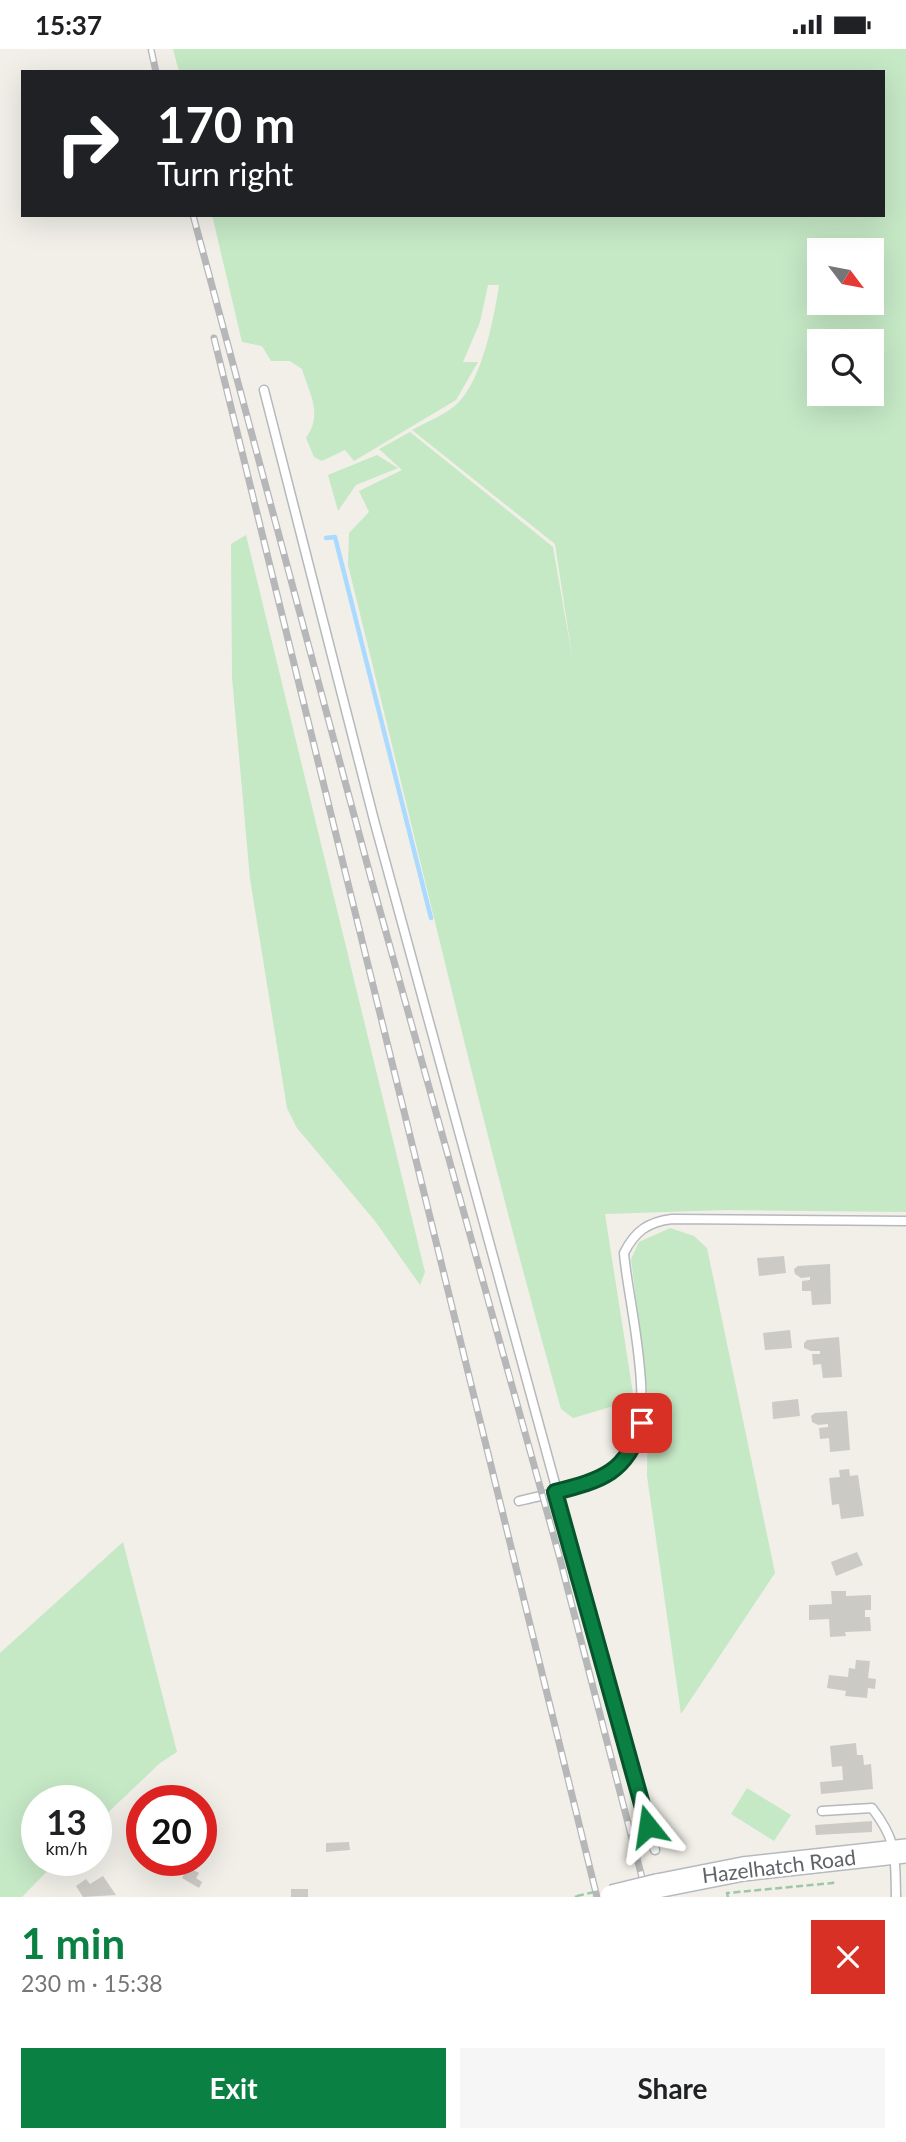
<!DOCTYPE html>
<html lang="en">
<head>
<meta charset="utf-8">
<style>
	body { margin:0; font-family:Lato,sans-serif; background:#f6f6f6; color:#202124; height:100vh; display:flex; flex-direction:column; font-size:26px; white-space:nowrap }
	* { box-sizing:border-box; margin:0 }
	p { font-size:23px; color:#757577 }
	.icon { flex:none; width:38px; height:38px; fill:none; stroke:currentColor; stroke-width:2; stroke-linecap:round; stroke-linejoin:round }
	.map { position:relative; height:1848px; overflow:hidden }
	.drawer { display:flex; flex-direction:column; background:#fff; flex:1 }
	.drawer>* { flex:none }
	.top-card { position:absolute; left:21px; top:21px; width:864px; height:147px; border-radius:0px; box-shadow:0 7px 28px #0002; background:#202124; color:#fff; overflow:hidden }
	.needle { width:46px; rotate:122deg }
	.fabs { position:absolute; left:807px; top:189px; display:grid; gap:14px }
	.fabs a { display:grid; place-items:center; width:77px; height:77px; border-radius:0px; background:#fff; box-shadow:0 7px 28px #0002; font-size:35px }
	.speed { position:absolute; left:21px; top:1736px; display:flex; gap:14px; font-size:35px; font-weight:700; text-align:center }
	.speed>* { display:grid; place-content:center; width:91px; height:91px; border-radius:50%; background:#fff; box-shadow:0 7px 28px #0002; line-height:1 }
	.speed small { font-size:18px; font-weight:400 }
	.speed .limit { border:10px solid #d22; background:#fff; color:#111 }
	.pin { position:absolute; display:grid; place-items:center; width:60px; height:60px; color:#fff; margin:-30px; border-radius:14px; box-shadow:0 4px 10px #0006 }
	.me { position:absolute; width:77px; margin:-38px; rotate:345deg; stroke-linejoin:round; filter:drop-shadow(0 0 5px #0008) }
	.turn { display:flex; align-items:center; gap:24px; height:147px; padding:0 21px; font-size:32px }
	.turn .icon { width:91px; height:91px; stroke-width:2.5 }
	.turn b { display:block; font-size:49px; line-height:60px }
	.round { display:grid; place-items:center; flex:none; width:74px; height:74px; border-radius:0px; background:#f6f6f6 }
	.head { display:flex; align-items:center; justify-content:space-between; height:119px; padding:0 21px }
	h1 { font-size:42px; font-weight:700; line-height:52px; color:#0b8043 }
	.action { display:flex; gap:14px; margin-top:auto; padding:14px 21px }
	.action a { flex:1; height:80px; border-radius:0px; background:#0b8043; color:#fff; font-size:28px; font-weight:700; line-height:80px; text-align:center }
	.action a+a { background:#f6f6f6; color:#202124 }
	.status { display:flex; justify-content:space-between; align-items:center; height:49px; padding:0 35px; background:#fff; direction:ltr }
	.status svg { height:19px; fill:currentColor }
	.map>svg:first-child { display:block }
</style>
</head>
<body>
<div class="status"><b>15:37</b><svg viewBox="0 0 49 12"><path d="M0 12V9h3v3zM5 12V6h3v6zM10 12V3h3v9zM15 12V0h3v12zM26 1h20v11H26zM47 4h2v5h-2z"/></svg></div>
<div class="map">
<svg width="906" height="1848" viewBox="0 0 906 1848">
	<rect width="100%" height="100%" fill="#f1efe8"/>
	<path fill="#c5e8c5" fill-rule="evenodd" d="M173,0h733v1163l-179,-2 -122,4 29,186 -61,18 -12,-9c-79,-279 -143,-562 -213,-844l1,-32 20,-21 -10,-21 43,-21 -23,-21 31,-17 143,115 20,115 -18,-118 -143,-114c14,-8 36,-16 47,-28 24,-26 35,-84 40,-117h-11l-8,37 -17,40h15l-22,38 -102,61 -9,-11 -23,11 -8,-4 -8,-19c17,-24 4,-43 -4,-69l-12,-8h-19l-9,-15 -20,-4 -30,-127h672v-143h-705zM819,201h53v53h-53zM819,292h53v53h-53z
		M377,406l21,13 -42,17 -18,26 -10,-36z
		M246,486l179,737 -5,13 -45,-64 -78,-93 -10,-20 -37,-229 -18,-202 -1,-133z
		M670,1179l24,8 13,12 68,325 -94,141 -34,-238 1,-79 -17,-138 8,-17z
		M123,1493l54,210 -17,11 -64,61v-23h-59v59h21l-36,37h-22v-244z
		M747,1739l44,27 -17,26 -43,-27z"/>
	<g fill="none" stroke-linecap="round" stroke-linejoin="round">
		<path stroke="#aadaff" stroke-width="4.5" d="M326,489l9,-1 96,381"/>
	</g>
	<path fill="#cccac5" d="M784,1207l2,17 -27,3 -2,-18z
		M830,1215l1,40 -19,1 -1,-14h-9v-10l8,-1v-3l-9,1 -6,-4 -1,-5 4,-3z
		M790,1281l2,18 -27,2 -2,-17z
		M839,1288l3,40 -19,1 -2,-14 -8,1 -1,-11h8v-3h-9l-7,-3v-5l3,-3z
		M798,1350l2,17 -27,3 -1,-17z
		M847,1362l3,39 -20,2 -1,-14 -9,1 -1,-11 9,-1v-3l-10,1 -6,-3 -1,-6 4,-3z
		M849,1420l1,7 8,-1 6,41 -23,3 -2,-15 -7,1 -3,-27 11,-1 -1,-7z
		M857,1503l6,13 -27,11 -5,-14z
		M831,1542h15v5l25,-1v15h-6v7h5l1,14 -26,1 1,4 -16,1 -1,-18 -20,1v-15l23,-1z
		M856,1611l14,1 -2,17 8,1 -1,10 -7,-1 -1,10 -22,-2 1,-5 -19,-3 2,-13 19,2 1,-9 6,1z
		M856,1694l1,12h6l1,10 7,-1 2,25 -52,5 -1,-12 23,-2 -1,-14 -10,1 -2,-21z
		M872,1772v11l-56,3 -1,-10z
		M349,1793l1,8 -24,2v-9z
		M188,1818l11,6 -3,5 6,4 -3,6 -17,-10z
		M103,1827l13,19 -33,2 -7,-11 10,-7 4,5z
		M291,1840h17v8h-17z"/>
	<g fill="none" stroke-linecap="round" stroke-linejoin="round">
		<g stroke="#b5b8bc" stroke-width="11">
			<path id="lane" d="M264,341l110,430 281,1030
				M519,1452c31,-8 77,-13 102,-35 42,-38 7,-160 3,-213 11,-22 24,-31 48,-34l234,2
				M822,1762l50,-3c26,34 23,48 24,89"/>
		</g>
		<g stroke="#b6babf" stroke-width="26">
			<path id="secondary" d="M657,1837l86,-17 163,-18"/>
		</g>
		<path stroke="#9cc7a9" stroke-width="2.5" stroke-dasharray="7 3.5" stroke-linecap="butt" d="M575,1848l2,-1
			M728,1848l-1,-4 106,-10v-5"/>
		<use href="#lane" stroke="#fff" stroke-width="8"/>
		<use href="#secondary" stroke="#fff" stroke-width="23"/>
		<g stroke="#b6b7b8" stroke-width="7">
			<path id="rail" d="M151,0l5,23
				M193,166l179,667 187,673 88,342
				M214,289l383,1559"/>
		</g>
		<use href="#rail" stroke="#fff" stroke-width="4.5" stroke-dasharray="13" stroke-linecap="butt"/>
		<g stroke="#b6babf" stroke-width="26" stroke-linecap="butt">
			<path id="secondary-bridge" d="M612,1848l45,-11"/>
		</g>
		<path stroke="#9cc7a9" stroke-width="2.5" stroke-dasharray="7 3.5" stroke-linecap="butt" d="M577,1847l17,-4"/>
		<use href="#secondary-bridge" stroke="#fff" stroke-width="23"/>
	</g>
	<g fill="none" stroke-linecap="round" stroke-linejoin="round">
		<g stroke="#07532c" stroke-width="18">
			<path id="route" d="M642,1374c-15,50 -40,57 -87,69l93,334"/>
		</g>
		<use href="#route" stroke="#0b8043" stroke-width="12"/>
	</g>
	<g text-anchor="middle" stroke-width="5" stroke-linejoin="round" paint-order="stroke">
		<g font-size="21" fill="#5f6368" stroke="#fff">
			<text transform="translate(779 1818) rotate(-7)" y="7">Hazelhatch Road</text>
		</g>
	</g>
</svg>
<div class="fabs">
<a><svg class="needle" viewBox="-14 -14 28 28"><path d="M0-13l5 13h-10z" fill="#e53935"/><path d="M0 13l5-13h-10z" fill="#757577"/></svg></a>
<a><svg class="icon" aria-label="search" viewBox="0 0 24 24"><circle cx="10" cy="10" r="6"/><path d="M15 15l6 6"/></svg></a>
</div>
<div class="speed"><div>13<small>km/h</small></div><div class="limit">20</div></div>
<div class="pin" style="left:642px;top:1374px;background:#d93025"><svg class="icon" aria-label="arrive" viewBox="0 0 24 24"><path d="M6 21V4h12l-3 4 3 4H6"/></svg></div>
<svg class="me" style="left:648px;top:1777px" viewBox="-20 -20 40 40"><path d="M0-17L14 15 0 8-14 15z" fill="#0b8043" stroke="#fff" stroke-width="4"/></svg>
<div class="top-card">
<div class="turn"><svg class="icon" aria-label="right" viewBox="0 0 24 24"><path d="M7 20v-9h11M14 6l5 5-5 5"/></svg><div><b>170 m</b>Turn right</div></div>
</div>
</div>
<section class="drawer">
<div class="head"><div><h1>1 min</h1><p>230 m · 15:38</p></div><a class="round" style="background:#d93025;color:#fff"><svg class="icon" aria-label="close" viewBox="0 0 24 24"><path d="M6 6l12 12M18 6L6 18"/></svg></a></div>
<div class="action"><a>Exit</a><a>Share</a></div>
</section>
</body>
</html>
